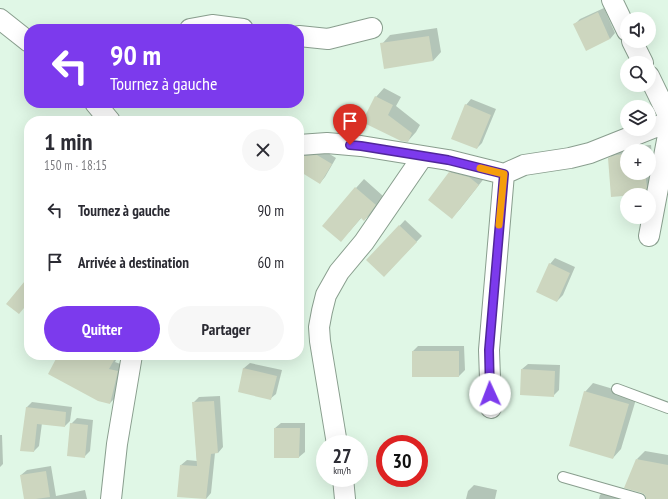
<!DOCTYPE html>
<html lang="fr">
<head>
<meta charset="utf-8">
<style>
	body { margin:0; font-family:"PT Sans Narrow",sans-serif; background:#f7f7f7; color:#2b2b33; height:100vh; display:flex; flex-direction:column; font-size:15px; white-space:nowrap }
	* { box-sizing:border-box; margin:0 }
	p { font-size:13px; color:#7c7c81 }
	.icon { flex:none; width:22px; height:22px; fill:none; stroke:currentColor; stroke-width:2; stroke-linecap:round; stroke-linejoin:round }
	.map { position:relative; flex:1; overflow:hidden }
	.drawer { position:absolute; left:24px; top:116px; width:280px; height:244px; display:flex; flex-direction:column; background:#fff; border-radius:16px; box-shadow:0 4px 16px #0002 }
	.drawer>* { flex:none }
	.hud { position:absolute; left:24px; top:24px; width:280px; height:84px; border-radius:16px; box-shadow:0 4px 16px #0002; background:#7c3aed; color:#fff; overflow:hidden }
	.fabs { position:absolute; left:620px; top:12px; display:grid; gap:8px }
	.fabs a { display:grid; place-items:center; width:36px; height:36px; border-radius:50%; background:#fff; box-shadow:0 4px 16px #0002; font-size:20px }
	.speed { position:absolute; left:316px; top:435px; display:flex; gap:8px; font-size:20px; font-weight:700; text-align:center }
	.speed>* { display:grid; place-content:center; width:52px; height:52px; border-radius:50%; background:#fff; box-shadow:0 4px 16px #0002; line-height:1 }
	.speed small { font-size:10px; font-weight:400 }
	.speed .limit { border:6px solid #d22; background:#fff; color:#111 }
	.pin { position:absolute; display:grid; place-items:center; width:34px; height:34px; color:#fff; margin:-41px -17px; border-radius:50% 50% 50% 0; rotate:-45deg; box-shadow:0 0 4px #0007 }
	.pin .icon { rotate:45deg }
	.me { position:absolute; width:44px; margin:-22px; rotate:358deg; stroke-linejoin:round; filter:drop-shadow(0 0 3px #0008) }
	.turn { display:flex; align-items:center; gap:14px; height:84px; padding:0 20px; font-size:18px }
	.turn .icon { width:52px; height:52px; stroke-width:2.5 }
	.turn b { display:block; font-size:28px; line-height:34px }
	.round { display:grid; place-items:center; flex:none; width:42px; height:42px; border-radius:21px; background:#f7f7f7 }
	.headline { display:flex; align-items:center; justify-content:space-between; height:68px; padding:0 20px }
	h1 { font-size:24px; font-weight:600; line-height:30px }
	.primary-button { display:flex; gap:8px; margin-top:auto; padding:8px 20px }
	.primary-button a { flex:1; height:46px; border-radius:24px; background:#7c3aed; color:#fff; font-size:16px; font-weight:600; line-height:46px; text-align:center }
	.primary-button a+a { background:#f7f7f7; color:#2b2b33 }
	ul { padding:0; list-style:none }
	li { display:flex; align-items:center; gap:12px; height:52px; padding:0 20px }
	li div { flex:1 }
	li b { display:block; font-size:15px }
	li em { font-style:normal }
	.map>svg:first-child { display:block }
</style>
</head>
<body>
<div class="map">
<svg width="668" height="499" viewBox="0 0 668 499">
	<rect width="100%" height="100%" fill="#e0f7e6"/>
	<path fill="#0003" fill-rule="evenodd" d="M604,8l11,25 -5,6 -35,-15 5,-5z
		M437,28l4,24 -8,9 -51,-17 8,-9z
		M384,88l17,9 -5,9 24,19 -4,7 -8,9 -7,-1 -25,-43z
		M471,99l25,10 -14,34 -5,5 -11,-43z
		M651,145l3,33 -1,6 -8,9 -36,-34 8,-9 7,-3zM627,151h22v22h-22z
		M323,150l13,8 -11,19 -5,6 -21,-13v-14l5,-5z
		M459,164l27,12 -26,33 -8,8 -2,-44z
		M364,179l19,17 -10,16 -9,8 -2,-3 -13,15 -25,-6 32,-38z
		M405,220l17,16 -38,40 -16,-16z
		M555,258l20,9 -12,28 -6,6 -7,-37z
		M418,346h46l1,24 -6,6 -46,-25z
		M59,355h60l-4,7 8,3 -7,32 -6,6z
		M250,363l32,7 -6,24 -6,5 -31,-8 5,-23z
		M528,364l32,1 -1,25 -6,6 -31,-27z
		M593,383l44,13 -16,53 -8,9 -28,-66z
		M220,396l3,51 -5,6h-3l-4,40 -5,6 -25,-34 6,-5 10,1 -4,-58 6,-6z
		M32,402l40,5 -2,14 -5,5 -23,-3 -3,23 -5,5 -8,-43z
		M77,418l16,2 -3,31 -6,6 -13,-33z
		M281,423h24v29l-6,5 -24,-29z
		M0,435h2l1,29 -3,3z
		M645,451l23,4v40l-31,-36z
		M51,466l5,30 29,-6 2,9h-62l-4,-24 6,-5z
		M474,485l23,5 -2,9h-29l2,-8z
		M606,489l37,10h-44l1,-4z"/>
	<path fill="#cdd6bf" d="M598,12l12,27 -24,12 -13,-27z
		M429,36l4,25 -49,8 -4,-26z
		M375,96l18,9 -5,10 24,18 -4,9 -7,-1 -39,-19z
		M465,104l26,11 -14,34 -26,-10z
		M627,154v19h18l2,14 -2,7 -34,3 -3,-39 7,-3z
		M317,155l15,9 -12,20 -21,-13v-15z
		M449,172l20,5 10,8 -27,34 -24,-19z
		M355,187l21,18 -12,16 -3,-3 -20,24 -19,-16z
		M399,225l18,17 -33,35 -18,-17z
		M549,263l21,10 -13,29 -21,-10z
		M29,276v26l-10,12 -13,-10z
		M412,351h47v26h-47z
		M58,355h59l-8,14 9,2 -8,33 -12,-3 -50,-27z
		M243,368l34,8 -6,24 -33,-8z
		M521,369l34,2 -1,26 -34,-2z
		M584,391l45,13 -16,55 -44,-13z
		M214,401l4,52 -7,1 -5,45 -29,-2 3,-32 17,1 -5,-64z
		M26,407l40,5 -1,15 -28,-3 -3,28 -14,-1z
		M70,423l18,2 -3,33 -18,-2z
		M274,428h26l-1,30h-25z
		M636,459l32,6v34h-22l-1,-4 -3,-2 -18,-5z
		M46,471l4,26 -14,2h-12l-4,-24z"/>
	<g fill="none" stroke-linecap="round" stroke-linejoin="round">
		<g stroke="#899e8e" stroke-width="12">
			<path id="lane" d="M617,389l51,19
				M563,477l77,22"/>
		</g>
		<g stroke="#899e8e" stroke-width="22">
			<path id="street" d="M612,0l15,31
				M0,19l29,23
				M190,29l22,-4 31,4
				M299,36l29,3 44,-11
				M632,41l11,22
				M649,76l19,39
				M95,103l15,18
				M299,145l28,-2 34,3 87,14 56,14 20,-9 46,-7 20,-5 78,-31
				M649,236l19,-101
				M491,408l-2,-58 15,-176
				M337,444l-17,-103 -1,-14 3,-16 4,-16 13,-23 25,-30 59,-86
				M343,478l2,21
				M111,499l6,-55 15,-89"/>
		</g>
		<use href="#lane" stroke="#fff" stroke-width="10"/>
		<use href="#street" stroke="#fff" stroke-width="20"/>
	</g>
	<g fill="none" stroke-linecap="round" stroke-linejoin="round">
		<g stroke="#51269a" stroke-width="10">
			<path id="route" d="M350,145l11,1 87,14 56,14 -15,176 1,44"/>
		</g>
		<use href="#route" stroke="#7c3aed" stroke-width="7"/>
		<path stroke="#f59e0b" stroke-width="7" d="M480,168l24,6 -5,51"/>
	</g>
</svg>
<div class="fabs">
<a><svg class="icon" aria-label="sound" viewBox="0 0 24 24"><path d="M4 9h4l5-4v14l-5-4H4zM17 9q2 3 0 6"/></svg></a>
<a><svg class="icon" aria-label="search" viewBox="0 0 24 24"><circle cx="10" cy="10" r="6"/><path d="M15 15l6 6"/></svg></a>
<a><svg class="icon" aria-label="layers" viewBox="0 0 24 24"><path d="M12 4l9 5-9 5-9-5zM3 14l9 5 9-5"/></svg></a>
<a>+</a>
<a>−</a>
</div>
<div class="speed"><div>27<small>km/h</small></div><div class="limit">30</div></div>
<div class="pin" style="left:350px;top:145px;background:#d93025"><svg class="icon" aria-label="arrive" viewBox="0 0 24 24"><path d="M6 21V4h12l-3 4 3 4H6"/></svg></div>
<svg class="me" style="left:490px;top:394px" viewBox="-20 -20 40 40"><circle r="19" fill="#fff"/><path d="M0-13L10 11 0 6-10 11z" fill="#7c3aed"/></svg>
<div class="hud">
<div class="turn"><svg class="icon" aria-label="left" viewBox="0 0 24 24"><path d="M17 20v-9H6M10 6l-5 5 5 5"/></svg><div><b>90 m</b>Tournez à gauche</div></div>
</div>
<section class="drawer">
<div class="headline"><div><h1>1 min</h1><p>150 m · 18:15</p></div><a class="round"><svg class="icon" aria-label="close" viewBox="0 0 24 24"><path d="M6 6l12 12M18 6L6 18"/></svg></a></div>
<ul>
<li><svg class="icon" aria-label="left" viewBox="0 0 24 24"><path d="M17 20v-9H6M10 6l-5 5 5 5"/></svg><div><b>Tournez à gauche</b></div><em>90 m</em></li>
<li><svg class="icon" aria-label="arrive" viewBox="0 0 24 24"><path d="M6 21V4h12l-3 4 3 4H6"/></svg><div><b>Arrivée à destination</b></div><em>60 m</em></li>
</ul>
<div class="primary-button"><a>Quitter</a><a>Partager</a></div>
</section>
</div>
</body>
</html>
